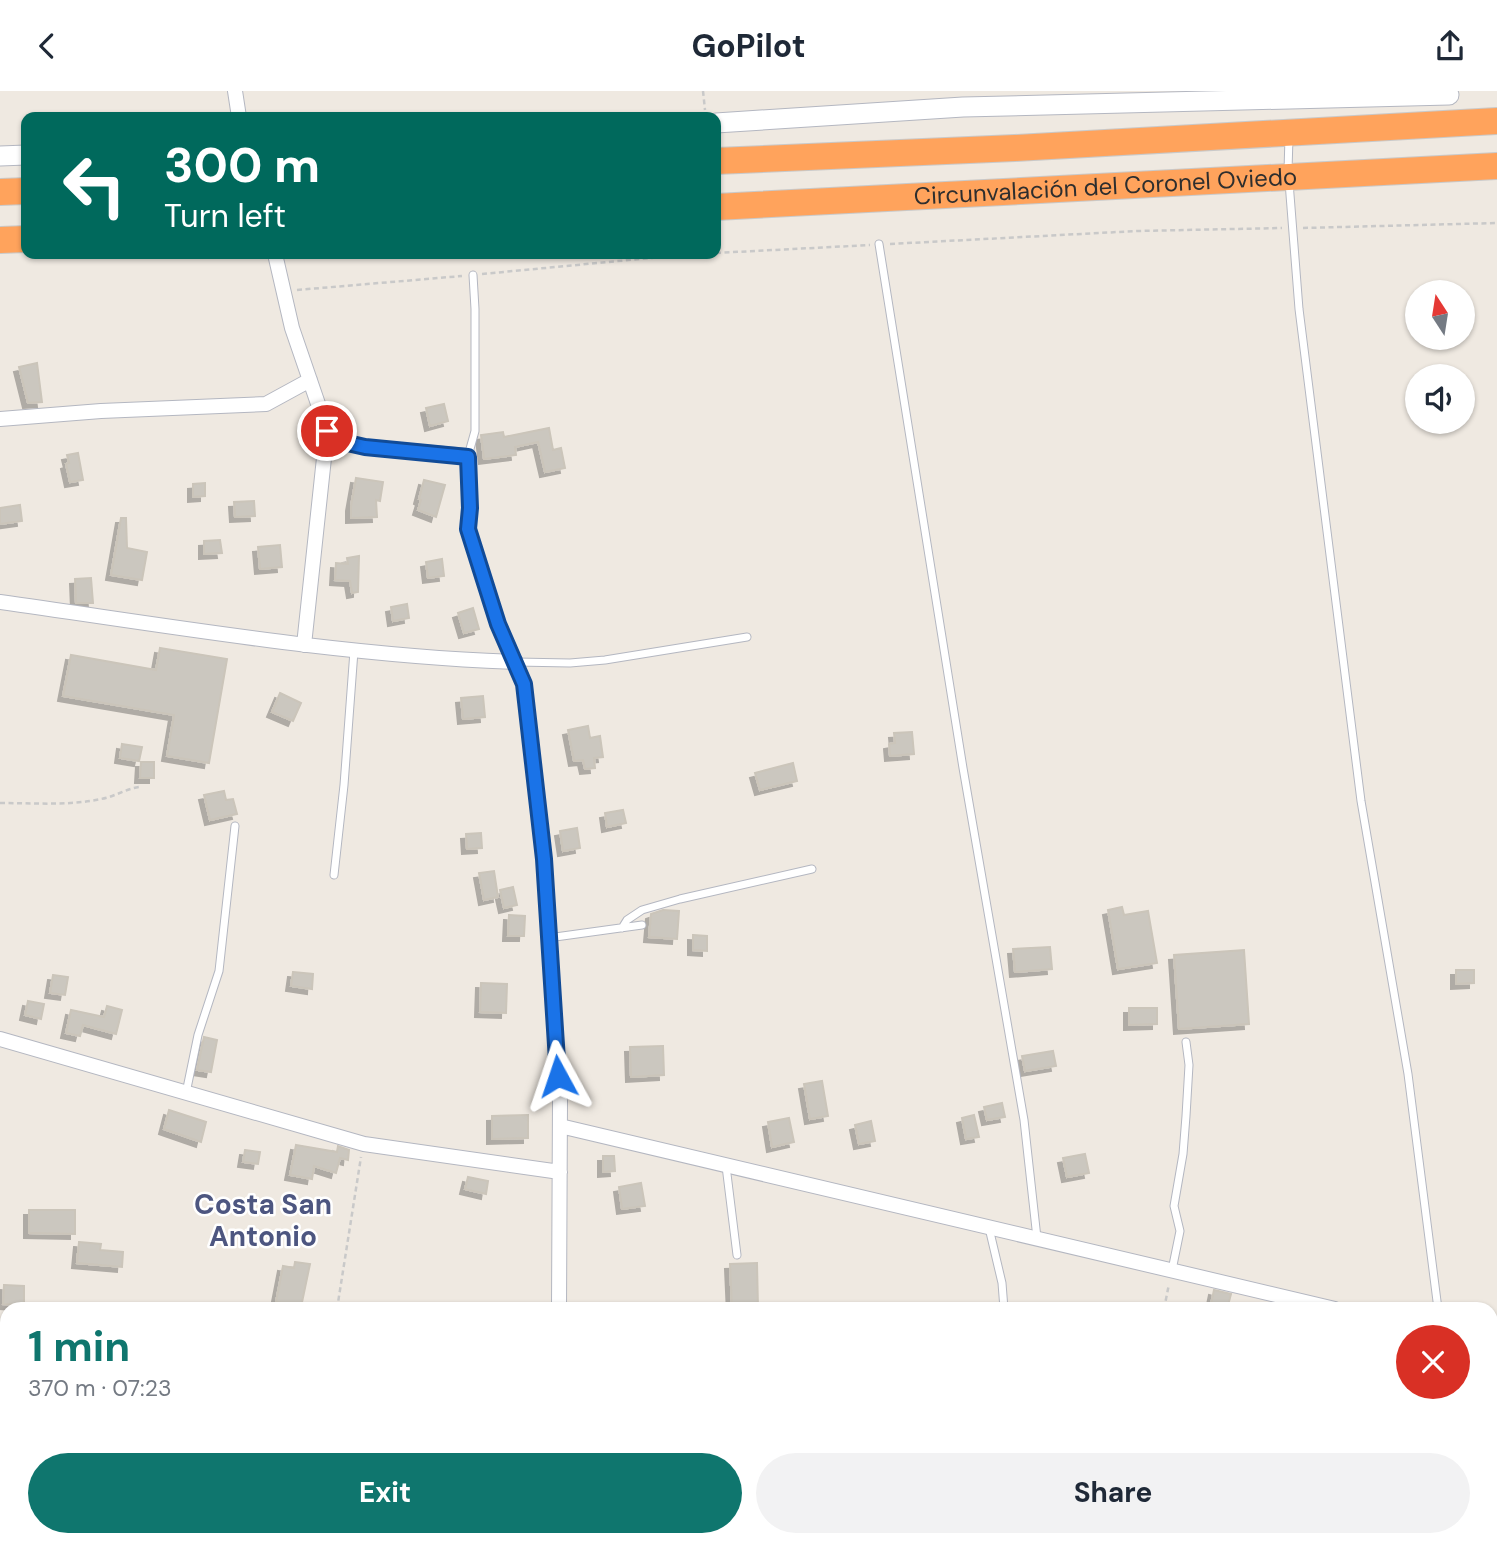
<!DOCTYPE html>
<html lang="en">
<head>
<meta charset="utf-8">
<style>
	body { margin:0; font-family:"DM Sans",sans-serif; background:#f2f2f3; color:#1f2937; height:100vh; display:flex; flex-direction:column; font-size:26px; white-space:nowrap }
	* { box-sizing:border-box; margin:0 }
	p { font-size:23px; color:#747a83 }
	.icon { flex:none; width:38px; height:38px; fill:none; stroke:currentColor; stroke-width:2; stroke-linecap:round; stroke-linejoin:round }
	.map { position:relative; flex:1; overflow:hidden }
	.panel { position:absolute; left:0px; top:1211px; width:1498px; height:245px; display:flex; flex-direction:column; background:#fff; border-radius:21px 21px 0 0; box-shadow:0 2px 5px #0004 }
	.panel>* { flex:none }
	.hud { position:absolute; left:21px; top:21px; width:700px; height:147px; border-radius:14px; box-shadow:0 2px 5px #0004; background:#00695c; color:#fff; overflow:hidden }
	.needle { width:46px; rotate:348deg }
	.controls { position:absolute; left:1405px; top:189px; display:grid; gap:14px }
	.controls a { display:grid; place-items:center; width:70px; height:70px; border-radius:50%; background:#fff; box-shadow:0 2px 5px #0004; font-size:35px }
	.pin { position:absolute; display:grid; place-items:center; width:60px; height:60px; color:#fff; margin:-30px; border:4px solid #fff; border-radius:50%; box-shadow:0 2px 7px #0007 }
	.me { position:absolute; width:77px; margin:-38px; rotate:355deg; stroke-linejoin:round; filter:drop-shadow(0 0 5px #0008) }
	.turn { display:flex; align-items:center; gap:24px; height:147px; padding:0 28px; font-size:32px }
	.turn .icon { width:91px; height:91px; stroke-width:2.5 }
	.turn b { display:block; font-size:49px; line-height:60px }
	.round { display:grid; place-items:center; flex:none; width:74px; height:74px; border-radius:37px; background:#f2f2f3 }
	.overview { display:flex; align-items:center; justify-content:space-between; height:119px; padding:0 28px }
	h1 { font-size:42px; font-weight:700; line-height:52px; color:#0f766e }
	.primary-button { display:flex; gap:14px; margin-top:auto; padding:14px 28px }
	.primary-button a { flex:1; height:80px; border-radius:42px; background:#0f766e; color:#fff; font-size:28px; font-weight:700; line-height:80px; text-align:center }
	.primary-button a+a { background:#f2f2f3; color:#1f2937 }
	header { display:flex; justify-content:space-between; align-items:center; height:91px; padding:0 28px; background:#fff; font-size:32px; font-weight:700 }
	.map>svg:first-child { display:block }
</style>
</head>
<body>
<header><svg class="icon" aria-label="back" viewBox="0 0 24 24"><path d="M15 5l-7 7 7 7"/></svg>GoPilot<svg class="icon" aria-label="share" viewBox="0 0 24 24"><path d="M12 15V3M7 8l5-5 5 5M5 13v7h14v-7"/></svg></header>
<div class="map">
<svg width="1497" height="1456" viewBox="0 0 1497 1456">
	<defs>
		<filter id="shadow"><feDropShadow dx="-5" dy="5" stdDeviation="0" flood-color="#0004"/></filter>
	</defs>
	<rect width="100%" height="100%" fill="#efe9e1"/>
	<path fill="#cbc7bf" stroke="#cbc5ba" stroke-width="2" filter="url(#shadow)" d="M37,272l5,39 -14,1 -9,-36z
		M444,313l4,17 -18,5 -4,-18z
		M549,337l4,22 8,-2 4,20 -20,4 -7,-30 -23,5 1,8 -32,4 -3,-24 22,-3 1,5z
		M78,362l5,27 -13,2 -4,-18 3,-1 -2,-8z
		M356,387l27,4 -3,19 -4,-1 1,17 -26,1v-12z
		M424,389l21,5 -9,32 -18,-7 3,-10 -2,-1z
		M205,392v13l-12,1v-13z
		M254,410l1,15 -20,1 -1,-15z
		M20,414l2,16 -22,3v-16z
		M121,427h5l1,30 20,4 -5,28 -31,-5z
		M220,449l2,13 -18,1v-13z
		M280,454l2,22 -22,2 -2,-22z
		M359,465l-1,36 -6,1 -2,-12 -15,-1 1,-17 12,1 -1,-6z
		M442,468l2,17 -16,2 -2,-16z
		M91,487l2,25h-17l-1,-24z
		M407,513l2,14 -16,3 -2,-14z
		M473,517l6,21 -15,4 -6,-20z
		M160,557l67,11 -18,104 -42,-7 7,-41 -111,-19 8,-41 85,15z
		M280,602l21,10 -8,18 -21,-9z
		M483,605l2,21 -22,2 -2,-21z
		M588,635l2,12 10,-2 3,21 -9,1 1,10 -10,1 -2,-9 -9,1 -6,-31z
		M912,641l2,22 -24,2 -1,-12 6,-1 -1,-10z
		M122,653l20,3 -3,14 -19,-3z
		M141,671h13v16h-14z
		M793,672l4,18 -37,9 -5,-17z
		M224,700l2,9 7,-1 4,15 -27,6 -6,-25z
		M623,719l3,13 -19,4 -2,-14z
		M577,737l3,20 -17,3 -3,-20z
		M481,742l1,15 -15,1 -1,-15z
		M494,780l4,26 -14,3 -5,-27z
		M513,796l4,18 -13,3 -4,-18z
		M1122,816l2,8 24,-4 9,52 -39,6 -10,-59z
		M663,819l16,1 -2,28 -28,-2 2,-23z
		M509,824l16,1 -1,20h-16z
		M693,844l14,1v15l-14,-1z
		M1050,856l2,22 -37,3 -2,-23z
		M1244,859l5,74 -70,5 -5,-74z
		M1456,879h18v13l-18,1z
		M293,881l20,2 -1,15 -21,-3z
		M53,884l15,2 -3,18 -15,-2z
		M481,892l26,1 -1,29 -26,-1z
		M28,910l16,3 -3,15 -16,-4z
		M107,915l15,4 -6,24 -33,-9 -3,11 -14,-3 5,-23 33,7z
		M1129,917h28v16l-28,1z
		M204,946l13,3 -6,32 -14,-2z
		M663,955l1,29 -33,2 -1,-30z
		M1053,960l3,15 -31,5 -3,-15z
		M822,990l6,35 -18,3 -6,-35z
		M1002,1012l3,14 -18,3 -3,-13z
		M169,1019l37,12 -5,20 -37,-13z
		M528,1024v23l-36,1v-23z
		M974,1024l5,22 -13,2 -4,-21z
		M789,1027l5,24 -22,5 -4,-25z
		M871,1030l4,20 -16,3 -4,-19z
		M296,1054l41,7 1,-6 11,4 -1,10 -8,-2 -4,15 -22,-7 -2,13 -22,-4z
		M245,1059l15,2 -2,12 -15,-2z
		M1085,1063l4,19 -22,4 -4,-19z
		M603,1065h11l1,15 -12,1z
		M468,1086l20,4 -2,13 -21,-5z
		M641,1092l4,23 -23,3 -3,-22z
		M29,1119h46v24l-46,-1z
		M79,1151l22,2 -1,6 23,2 -1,15 -45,-4z
		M295,1171l15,2 -9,43 -25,-5 7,-36 11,2z
		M757,1172l1,46h-26l-2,-45z
		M4,1194l20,1v19l-21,-1z
		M1214,1199l17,4 -4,15h-17z"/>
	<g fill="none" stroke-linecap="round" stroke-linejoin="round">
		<g stroke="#b4b7c1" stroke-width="9">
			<path id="lane" d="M1288,80l1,-34
				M1289,91l10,127 62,492 47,273 30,235
				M879,153l84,524 61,352 13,118
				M468,365l7,-25v-122l-2,-34
				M516,571l54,1 35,-3 142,-23
				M334,784l10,-90 10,-134
				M622,837l5,-8 15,-10 38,-11 132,-30
				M548,847l94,-13
				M186,1002l12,-58 21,-64 16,-145
				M726,1075l11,89
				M989,1137l13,55 2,26
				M1172,1179l8,-39 -6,-25 9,-52 3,-38 3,-51 -3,-23
				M0,1264h7"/>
		</g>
		<g stroke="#b4b7c1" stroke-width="16">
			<path id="street" d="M235,0l4,26
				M275,163l17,74 35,102 -23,215
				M0,328l101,-8 165,-7 44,-24
				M327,339l16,12 21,5 104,9 2,52 -2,21 30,95 26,60 20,175 16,242 -1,208
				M0,511c171,24 342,54 516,60
				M0,948l364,105 196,28
				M560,1035l775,183
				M1491,1255l6,1
				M315,1449l3,7
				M568,1449l1,7
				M213,1456l18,-7"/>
		</g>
		<g stroke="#b4b7c1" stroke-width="21">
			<path id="secondary" d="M716,32l247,-16 486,-12
				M0,65l26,-1"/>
		</g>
		<g stroke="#c9c9c9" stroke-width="28">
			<g id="highway">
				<path d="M716,70l299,-13 482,-27"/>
				<path d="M0,101l26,-1"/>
				<path id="s1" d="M716,116l781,-41"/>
				<path d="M0,149l26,-1"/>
			</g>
		</g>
		<path stroke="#c9c9c9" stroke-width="2.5" stroke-dasharray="5 3.5" stroke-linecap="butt" d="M703,0l2,19
			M1303,137l194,-5
			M890,153l247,-13 145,-3
			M716,162l154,-8
			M482,183l210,-20
			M297,199l165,-14
			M0,712c34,0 68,3 101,-4 13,-2 24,-10 38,-12
			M337,1218l24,-152
			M1164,1218l5,-25
			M1114,1456l2,-7"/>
		<use href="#lane" stroke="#fff" stroke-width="7"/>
		<use href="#street" stroke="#fff" stroke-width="14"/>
		<use href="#secondary" stroke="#fff" stroke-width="19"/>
		<use href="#highway" stroke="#ffa35c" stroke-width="26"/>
	</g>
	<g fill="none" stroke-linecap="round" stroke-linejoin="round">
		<g stroke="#114b97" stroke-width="18">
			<path id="route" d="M327,340l16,11 22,5 103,10 2,51 -2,21 30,95 26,60 20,175 14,217"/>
		</g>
		<use href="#route" stroke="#1a73e8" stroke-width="12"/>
	</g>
	<g text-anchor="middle" stroke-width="5" stroke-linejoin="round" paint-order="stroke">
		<g font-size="24" fill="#2e2e2e" stroke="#fff">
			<text dy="8" stroke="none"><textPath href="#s1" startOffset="390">Circunvalación del Coronel Oviedo</textPath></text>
		</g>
		<g font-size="28" font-weight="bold" fill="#4d5680" stroke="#fff">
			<text x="263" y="1123">Costa San<tspan x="263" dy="32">Antonio</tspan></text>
		</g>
	</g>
</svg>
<div class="controls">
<a><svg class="needle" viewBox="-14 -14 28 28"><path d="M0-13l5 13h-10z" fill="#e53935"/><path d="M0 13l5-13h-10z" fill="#747a83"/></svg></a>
<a><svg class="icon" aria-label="sound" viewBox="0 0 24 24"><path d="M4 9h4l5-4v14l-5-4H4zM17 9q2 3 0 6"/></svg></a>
</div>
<div class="pin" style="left:327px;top:340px;background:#d93025"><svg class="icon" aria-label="arrive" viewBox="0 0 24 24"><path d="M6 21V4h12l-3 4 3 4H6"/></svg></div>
<svg class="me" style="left:558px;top:985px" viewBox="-20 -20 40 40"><path d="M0-17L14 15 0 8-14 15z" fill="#1a73e8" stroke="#fff" stroke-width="4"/></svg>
<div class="hud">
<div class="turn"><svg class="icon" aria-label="left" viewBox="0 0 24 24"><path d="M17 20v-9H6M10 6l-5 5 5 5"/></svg><div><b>300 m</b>Turn left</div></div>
</div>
<section class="panel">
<div class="overview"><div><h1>1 min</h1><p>370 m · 07:23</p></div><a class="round" style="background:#d93025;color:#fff"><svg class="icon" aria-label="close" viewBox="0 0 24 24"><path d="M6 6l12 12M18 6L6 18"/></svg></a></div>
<div class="primary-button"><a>Exit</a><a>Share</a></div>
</section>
</div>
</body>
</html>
